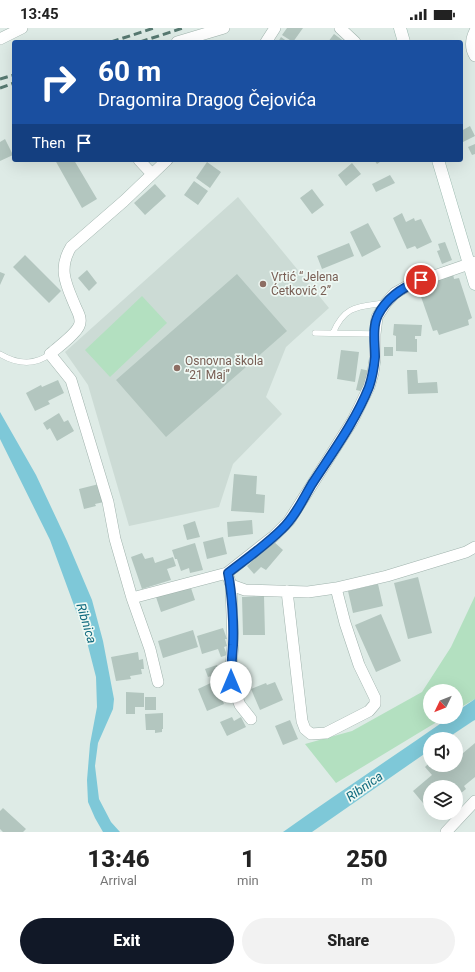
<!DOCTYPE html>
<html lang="en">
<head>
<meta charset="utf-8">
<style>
	body { margin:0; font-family:Roboto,sans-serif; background:#f2f2f2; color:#222; height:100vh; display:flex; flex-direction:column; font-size:15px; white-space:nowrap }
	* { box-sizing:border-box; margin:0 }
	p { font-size:13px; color:#767676 }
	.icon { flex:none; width:22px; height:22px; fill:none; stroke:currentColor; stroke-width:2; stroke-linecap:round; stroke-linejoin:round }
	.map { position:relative; height:804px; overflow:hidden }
	.side { display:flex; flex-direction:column; background:#fff; flex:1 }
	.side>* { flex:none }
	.guide { position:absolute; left:12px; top:12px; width:451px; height:122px; border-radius:4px; box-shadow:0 4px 16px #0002; background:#1a4fa0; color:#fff; overflow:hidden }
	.needle { width:26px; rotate:227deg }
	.fabs { position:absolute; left:423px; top:656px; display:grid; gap:8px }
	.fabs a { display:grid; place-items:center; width:40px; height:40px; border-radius:50%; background:#fff; box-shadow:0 4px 16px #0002; font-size:20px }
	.pin { position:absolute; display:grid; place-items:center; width:34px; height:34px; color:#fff; margin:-17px; border:2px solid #fff; border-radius:50%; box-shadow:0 1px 4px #0007 }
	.me { position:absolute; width:44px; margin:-22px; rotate:0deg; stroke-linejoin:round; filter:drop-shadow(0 0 3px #0008) }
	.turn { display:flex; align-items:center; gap:14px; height:84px; padding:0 20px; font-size:18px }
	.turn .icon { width:52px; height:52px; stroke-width:2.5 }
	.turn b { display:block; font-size:28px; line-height:34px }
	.then { display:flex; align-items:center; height:38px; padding:0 20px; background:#0003; gap:8px; font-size:15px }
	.eta { display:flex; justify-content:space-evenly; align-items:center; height:68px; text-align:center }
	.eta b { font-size:24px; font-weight:800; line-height:28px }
	.cta { display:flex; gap:8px; margin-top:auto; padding:8px 20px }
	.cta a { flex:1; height:46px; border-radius:24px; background:#111827; color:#fff; font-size:16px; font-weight:800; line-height:46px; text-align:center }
	.cta a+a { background:#f2f2f2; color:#222 }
	.status { display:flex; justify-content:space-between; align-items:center; height:28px; padding:0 20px; background:#fff; direction:ltr }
	.status svg { height:11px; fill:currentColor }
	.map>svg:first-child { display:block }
</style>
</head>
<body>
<div class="status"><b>13:45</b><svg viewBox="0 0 49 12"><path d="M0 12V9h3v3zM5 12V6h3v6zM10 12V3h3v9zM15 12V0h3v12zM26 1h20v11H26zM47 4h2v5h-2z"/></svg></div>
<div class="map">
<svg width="475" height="804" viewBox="0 0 475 804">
	<rect width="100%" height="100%" fill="#deebe6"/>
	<path fill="#ccdbd5" d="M238,169l91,111 -43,39 -20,50 16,17 -49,50 -14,43 -90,19 -41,-141 -23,-33z"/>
	<path fill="#b3e0c0" d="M142,268l25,27 -57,54 -25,-27z
		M475,568v103l-19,11v-19h-26v26h15l-109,66 -31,-39 47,-13 70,-39 29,-45z"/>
	<path fill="#7ec8d8" d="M0,384l36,63 31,66 25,59 11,41 11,58 -1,10 -15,34 -3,23 4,33 12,23 9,10h-17l-8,-14 -7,-16 -1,-22 3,-36 7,-37 -1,-30 -10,-39 -36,-98 -50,-101z
		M475,671v21l-2,1 -27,18h-16v11l-118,82h-29c55,-39 111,-76 167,-115h6v-5z"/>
	<path fill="#b3c6bf" d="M287,0h16l-10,14 -11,-7z
		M334,6l11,8h-17z
		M281,9l7,5h-10z
		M470,98l5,10 -14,7v-12z
		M5,111l8,16 -13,6v-19z
		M475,116v10l-3,1 -4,-8z
		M55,132h19l23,39 -15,9z
		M374,132h9l-6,4z
		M207,134l14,10 -11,16 -14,-10z
		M352,135l9,11 -15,12 -8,-11z
		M390,147l5,8 -19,9 -4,-8z
		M194,153l14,10 -10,14 -14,-10z
		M155,156l11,12 -21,19 -11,-12z
		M312,161l12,16 -12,9 -12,-16z
		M402,185l4,9 8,-4 1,3 6,-2 11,23 -15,7 -2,-3 -8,3 -14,-31z
		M368,195l13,24 -19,10 -12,-25z
		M445,214l7,18 -10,4 -5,-13 3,-1 -2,-6z
		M349,215l5,13 -32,13 -5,-13z
		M25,227l36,36 -12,12 -36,-36z
		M87,242l10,13 -8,8 -11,-13z
		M0,244l5,2 -5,11z
		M237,246l50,57 -121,106 -50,-57z
		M453,246l1,5 5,-1 13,40 -4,2 1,5 -30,10 -2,-5 -4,1 -14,-40 5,-1 -2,-5z
		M394,296l28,1 -1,11h-6v3h2v13l-21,-1v-15l-3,-1z
		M384,319h9v9h-9z
		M341,322l18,2 -4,30 -18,-3z
		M361,341l9,2 -5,21 -9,-2z
		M407,342h10l1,13 19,-1 1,11 -30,1z
		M58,352l6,13 -16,8 2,3 -15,7 -9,-18 15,-8 1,2z
		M59,385l5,9 4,-2 6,11 -17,10 -7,-13 -3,2 -4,-7z
		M234,446l23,2 -1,18 9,1 -1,18 -33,-2z
		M99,456l5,18 -9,2 1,2 -12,3 -5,-20z
		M252,492l1,14 -25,3 -1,-15z
		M195,493l5,16 -13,3 -4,-15z
		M223,509l4,17 -20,5 -4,-17z
		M273,513l10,9 -17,20 -5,-3 -7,7 -7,-8z
		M195,515l8,27 -13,3 -1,-5 -8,3 -4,-12h-2l-3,-9z
		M142,525l3,6 8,-2 2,6 18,-6 3,9 -9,3 4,11 -29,9 -11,-32z
		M418,549l14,56 -24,6 -14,-56z
		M378,556l5,22 -30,7 -5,-22z
		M190,557l5,15 -34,12 -5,-15z
		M264,568l1,39h-22l-1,-38z
		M381,586l20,47 -25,11 -21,-47z
		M223,600l4,11h-2l2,7 -3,1 3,8 -6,2 -3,-8 -16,5 -5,-18z
		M193,602l5,17 -35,11 -5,-17z
		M138,624l1,8 4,-1 1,10h-3l1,5 -12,2 1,3 -15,2 -5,-24z
		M217,637l3,8 -12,4 -3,-8z
		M215,653l9,23 -17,7 -9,-22z
		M275,654l8,18 -23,10 -9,-21 15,-6 1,2z
		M126,664l18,1v14h-9v7h-9z
		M145,669h11v13h-11z
		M163,685v16h-1v3l-7,1v-3h-9l-1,-16z
		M232,689l2,4 7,-4 5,10 -19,9 -7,-14z
		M290,692l8,19 -15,6 -8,-19z
		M475,715v34l-11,9 2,3 -6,5 -3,-3 -1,1v-5h-26v21l-2,1 -15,-18 19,-16 -7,-8 5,-5v3h26v-6z
		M3,780l23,21 -3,3h-20l-3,-3v-18z"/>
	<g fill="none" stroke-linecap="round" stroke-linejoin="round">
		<g stroke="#a0b3ad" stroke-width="6">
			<path id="service" d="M315,305l60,1
				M333,305c12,-28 25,-26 52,-30
				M0,326c17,10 34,12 50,0"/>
		</g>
		<g stroke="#a0b3ad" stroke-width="12">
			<path id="minor" d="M340,0l15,14
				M475,3c-4,8 -5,17 0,25
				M0,11l22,-11
				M177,14l47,-14
				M266,14l9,-14
				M139,132l13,14
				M475,234l-64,22 -16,9 -9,10 -9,14 -2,17v25l-2,14 -4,14 -16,33 -64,101 -15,15 -47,37 4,12 14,5 63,2 28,-4 51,-12 79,-24 9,-5
				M231,557l2,59 -2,23v15l9,23 11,14
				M287,563l15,130 3,8 6,5 15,-1 43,-22 6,-7v-6l-16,-33 -14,-42 -9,-35
				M132,570l95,-25
				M158,654l-8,-33 -18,-51 -17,-59 -7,-37 -37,-122 -21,-26c8,-7 25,-19 29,-28 3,-6 0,-12 -3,-18 -9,-22 -19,-38 -5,-61l53,-46 43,-41
				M446,804l29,-31"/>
		</g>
		<g stroke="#9bb9af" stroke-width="13">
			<path id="secondary" d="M400,0l4,14
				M438,132l37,124"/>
		</g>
		<use href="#service" stroke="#fff" stroke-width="5.5"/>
		<use href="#minor" stroke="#fff" stroke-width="11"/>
		<use href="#secondary" stroke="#fff" stroke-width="12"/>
		<path stroke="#577971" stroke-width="3" stroke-dasharray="8 4" stroke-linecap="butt" d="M111,14l43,-14
			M140,14l43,-14
			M0,51l14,-4
			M0,60l14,-5"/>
	</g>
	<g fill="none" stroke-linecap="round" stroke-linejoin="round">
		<g stroke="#114b97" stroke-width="10">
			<path id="route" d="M231,654c0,-12 1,-25 2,-37 1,-21 -1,-52 -5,-72 18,-14 38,-28 54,-44 13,-12 21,-30 30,-45 20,-31 43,-62 57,-97 3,-9 5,-20 6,-30 0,-13 -3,-30 3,-42 9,-18 25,-28 43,-35"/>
		</g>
		<use href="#route" stroke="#1a73e8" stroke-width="7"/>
	</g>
	<g fill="#8d6e63" stroke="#eef8f3" stroke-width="1.5">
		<circle cx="263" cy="256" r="4"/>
		<circle cx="177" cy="340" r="4"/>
	</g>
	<g text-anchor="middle" stroke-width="3.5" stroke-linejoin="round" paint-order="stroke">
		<g font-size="12" fill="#785e54" stroke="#eef8f3" text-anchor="start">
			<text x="271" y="253">Vrtić “Jelena<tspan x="271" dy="14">Ćetković 2”</tspan></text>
			<text x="185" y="337">Osnovna škola<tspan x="185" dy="14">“21 Maj”</tspan></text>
		</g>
		<g font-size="13" font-style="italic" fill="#116b7f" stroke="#eef8f3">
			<text transform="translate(87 595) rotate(73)" y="5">Ribnica</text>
			<text transform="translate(364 758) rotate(-35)" y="5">Ribnica</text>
		</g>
	</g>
</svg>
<div class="fabs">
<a><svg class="needle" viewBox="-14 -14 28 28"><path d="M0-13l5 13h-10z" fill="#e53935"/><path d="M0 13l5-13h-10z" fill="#767676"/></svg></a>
<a><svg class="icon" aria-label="sound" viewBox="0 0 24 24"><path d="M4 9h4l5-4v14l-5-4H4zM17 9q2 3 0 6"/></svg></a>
<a><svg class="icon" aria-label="layers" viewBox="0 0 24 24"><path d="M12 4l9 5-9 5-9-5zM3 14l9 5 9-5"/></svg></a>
</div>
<div class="pin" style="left:421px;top:252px;background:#d93025"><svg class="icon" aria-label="arrive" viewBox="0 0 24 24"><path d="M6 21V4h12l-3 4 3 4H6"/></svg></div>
<svg class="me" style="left:231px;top:654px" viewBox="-20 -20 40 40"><circle r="19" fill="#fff"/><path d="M0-13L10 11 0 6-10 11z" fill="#1a73e8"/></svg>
<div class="guide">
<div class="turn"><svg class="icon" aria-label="right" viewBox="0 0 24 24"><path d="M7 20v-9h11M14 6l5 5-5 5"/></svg><div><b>60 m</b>Dragomira Dragog Čejovića</div></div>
<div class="then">Then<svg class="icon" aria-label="arrive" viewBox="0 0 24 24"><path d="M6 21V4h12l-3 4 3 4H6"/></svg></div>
</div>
</div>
<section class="side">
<div class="eta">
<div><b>13:46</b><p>Arrival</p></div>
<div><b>1</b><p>min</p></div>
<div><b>250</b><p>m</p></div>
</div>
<div class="cta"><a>Exit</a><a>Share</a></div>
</section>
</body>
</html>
